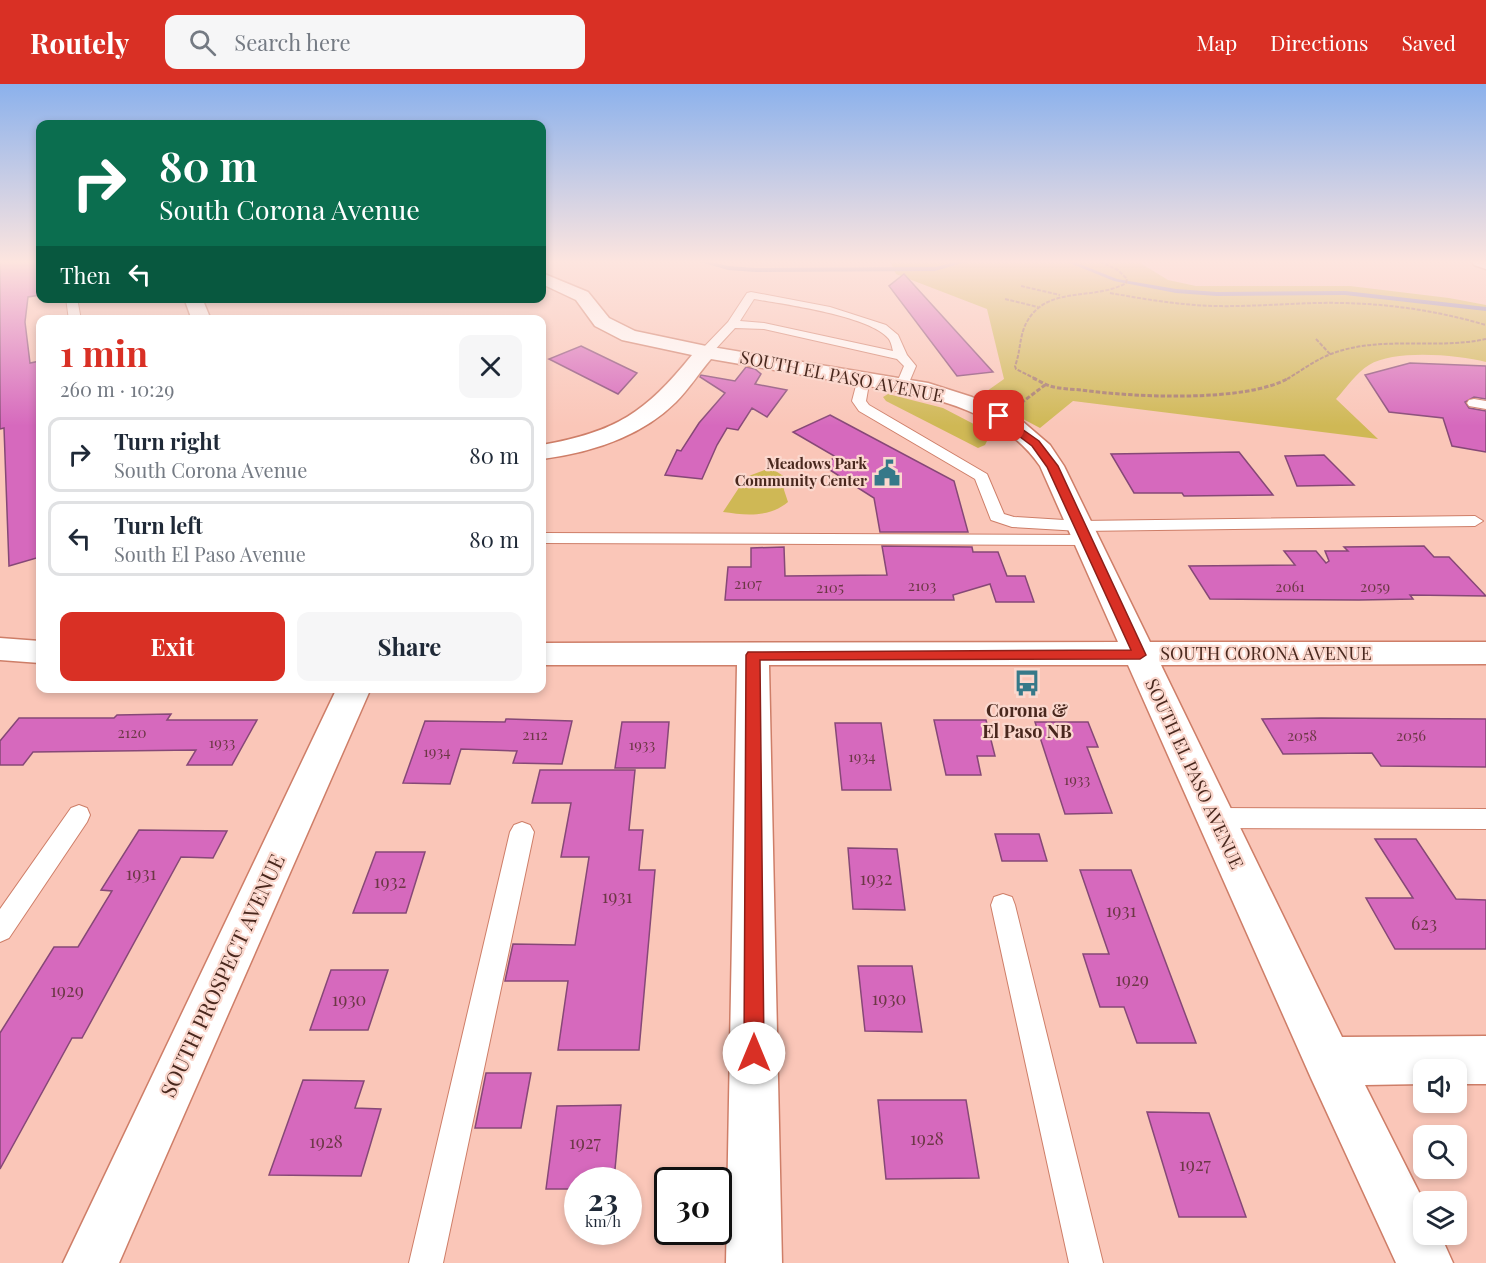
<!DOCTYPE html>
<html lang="en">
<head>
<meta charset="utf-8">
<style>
	body { margin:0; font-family:"Playfair Display",serif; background:#f6f6f7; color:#1f2937; height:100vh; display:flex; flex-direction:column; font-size:22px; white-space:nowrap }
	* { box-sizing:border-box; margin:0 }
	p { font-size:20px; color:#747a83 }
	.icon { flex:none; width:33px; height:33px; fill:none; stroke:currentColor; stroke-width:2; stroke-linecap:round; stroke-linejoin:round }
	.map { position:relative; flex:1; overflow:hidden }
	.panel { position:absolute; left:36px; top:231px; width:510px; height:378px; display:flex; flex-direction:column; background:#fff; border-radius:12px; box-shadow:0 3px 9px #0003 }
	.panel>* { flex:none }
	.banner { position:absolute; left:36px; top:36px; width:510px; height:183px; border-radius:12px; box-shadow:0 3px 9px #0003; background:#0b6e4f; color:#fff; overflow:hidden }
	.fabs { position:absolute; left:1413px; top:975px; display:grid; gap:12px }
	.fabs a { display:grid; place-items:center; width:54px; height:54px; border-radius:12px; background:#fff; box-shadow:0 3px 9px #0003; font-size:30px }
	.speed { position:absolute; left:564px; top:1083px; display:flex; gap:12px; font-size:30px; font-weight:700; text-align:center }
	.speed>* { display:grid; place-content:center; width:78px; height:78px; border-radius:50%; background:#fff; box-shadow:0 3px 9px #0003; line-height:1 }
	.speed small { font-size:15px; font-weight:400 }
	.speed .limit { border:3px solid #111; border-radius:9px; background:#fff; color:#111 }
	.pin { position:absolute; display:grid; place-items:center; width:51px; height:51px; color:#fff; margin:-26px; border-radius:12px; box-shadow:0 3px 9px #0006 }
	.me { position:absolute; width:66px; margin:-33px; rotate:0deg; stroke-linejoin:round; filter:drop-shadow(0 0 4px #0008) }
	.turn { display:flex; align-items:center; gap:21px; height:126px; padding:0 24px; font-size:27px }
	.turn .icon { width:78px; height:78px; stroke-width:2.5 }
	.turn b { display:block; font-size:42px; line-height:51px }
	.then { display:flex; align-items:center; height:57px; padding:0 24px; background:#0003; gap:12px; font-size:22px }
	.round { display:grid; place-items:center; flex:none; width:63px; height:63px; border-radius:12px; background:#f6f6f7 }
	.overview { display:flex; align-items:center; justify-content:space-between; height:102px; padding:0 24px }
	h1 { font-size:36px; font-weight:700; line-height:45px; color:#d93025 }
	.button { display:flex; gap:12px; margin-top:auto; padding:12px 24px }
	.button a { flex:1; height:69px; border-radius:12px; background:#d93025; color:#fff; font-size:24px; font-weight:700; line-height:69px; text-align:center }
	.button a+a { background:#f6f6f7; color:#1f2937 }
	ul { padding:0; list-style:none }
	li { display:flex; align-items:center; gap:18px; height:75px; margin:0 12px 9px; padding:0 12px; border:3px solid #e0e1e3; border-radius:12px }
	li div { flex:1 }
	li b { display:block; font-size:22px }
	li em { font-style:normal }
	header { display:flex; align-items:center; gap:36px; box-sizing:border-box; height:84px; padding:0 30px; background:#d93025; color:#fff }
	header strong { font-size:28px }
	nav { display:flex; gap:33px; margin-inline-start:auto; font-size:21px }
	.search { width:420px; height:54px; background:#f6f6f7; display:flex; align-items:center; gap:15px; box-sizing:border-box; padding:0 21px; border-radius:12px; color:#747a83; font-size:22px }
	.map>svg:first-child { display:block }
</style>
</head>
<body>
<header>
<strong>Routely</strong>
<div class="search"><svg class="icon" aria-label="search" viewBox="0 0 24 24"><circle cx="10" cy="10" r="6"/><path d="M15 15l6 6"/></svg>Search here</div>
<nav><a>Map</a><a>Directions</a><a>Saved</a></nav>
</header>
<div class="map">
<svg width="1486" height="1179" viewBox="0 0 1486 1179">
	<rect width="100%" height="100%" fill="#fac6b8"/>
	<path fill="#cfb855" d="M892,177h245l31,19 28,6h154l99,12 37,7v57c-28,-7 -91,-13 -117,3 -12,7 -23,23 -33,34l42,40 -305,-38 -33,27 -60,-32 24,-17 -17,-70 -91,-35 -5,-11z
		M888,310l55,14 48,25 -6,12 -7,3 -92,-47 -3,-4z
		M767,385l7,1 11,7 -1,13 4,12c-19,16 -43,13 -65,10l23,-35z"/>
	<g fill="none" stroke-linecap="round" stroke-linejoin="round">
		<path fill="#8784b2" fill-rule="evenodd" d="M697,177h9l22,5 27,2 180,-1 25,-6h9l-34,10 -180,1 -27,-2z
			M1065,177h7l45,18 59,10 41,3 128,-1 141,16v4l-141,-16 -128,1 -41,-3 -62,-12z"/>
	</g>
	<path fill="#d669bd" stroke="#864877" stroke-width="1.5" d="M0,177h40v34l-12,2 -3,25 5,41 10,-2v196l-31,9 -5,-138 -4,1z
		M904,190l89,98 -36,4 -68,-90z
		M581,262l56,27 -19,21 -69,-35z
		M1410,279l76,3v33l-12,-2 -9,5 4,6 17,3v41l-34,-6 -9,-28 -54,-6 -24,-37z
		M746,283l9,2 6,5 -6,10 32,6 -20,27 -15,-9 -14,22 -11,-2 -10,17 -15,34 -37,-4 12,-25 4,1 18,-28 26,-30 -25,-16 1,-2 34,6z
		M830,331l124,66 14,51h-88l-6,-34 -52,-33 14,-8 -43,-25z
		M1239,368l34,43 -89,1 -2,-3h-48l-23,-39z
		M1324,371l30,30 -57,1 -12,-30z
		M882,462l90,1 1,5h25l9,24h18l9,26h-38l-6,-18 -37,11 1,5h-229l3,-33h23v-19l33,-1 1,29 102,-1z
		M1424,462l10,11h15l37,39 -76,-1 3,4 -54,1 -149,-1 -21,-33 106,-1 -11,-14h32l10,12 3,-2 -4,-10h23l-4,-4z
		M171,630l-4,6h90l-25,45h-45l9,-15 -163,2 -10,13h-23v-24l19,-23h95l3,-3z
		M1321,634l165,1v48l-105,-1 -9,-13 -89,1 -21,-35z
		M506,635l66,2 -10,43 -49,-1 4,-12 -56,-2 -11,35 -47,-1 22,-62 80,1z
		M934,636h52l9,36h-18l4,19h-35z
		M622,638h47l-4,46h-50z
		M1035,638h53l10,25h-11l25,66 -47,1z
		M835,639h46l10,67h-49z
		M540,686h95l-6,60h14l-4,40h16l-16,180h-81l10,-69h-63l8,-37 62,1 14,-88h-28l10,-54h-39z
		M139,746l88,1 -14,27 -32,-1 -99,181h-10l-72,131v-136l54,-86h24l34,-56 -11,-1z
		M995,750h44l8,27h-45z
		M1375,755h41l40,60 30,1v49h-91l-29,-51h47z
		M848,764l49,1 8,61 -52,-1z
		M376,768h49l-19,61h-53z
		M1080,786h51l65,173h-59l-13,-36h-24l-17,-53h26z
		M858,882h54l10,66 -57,-1z
		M331,886h57l-20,60h-58z
		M486,989h45l-10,55h-46z
		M303,996l61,1 -9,27 26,1 -20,67 -92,-1z
		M878,1016h88l13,78 -93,1z
		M621,1021l-7,75h-36v9h-32l11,-83z
		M1147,1028l62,1 37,104h-67z"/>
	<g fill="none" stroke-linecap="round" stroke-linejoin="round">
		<g stroke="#ce7e68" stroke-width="2">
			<path id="lane" d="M751,208l79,15 56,18 12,10 9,20 9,11 -8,19 -6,4 -6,-4 8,-19 -7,-7 -133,-30 -29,-1 -25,27h-8v-6l26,-27 19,-29zM754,215c30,5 115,17 134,39 3,3 4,9 5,13l-129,-28 -24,-2z
				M66,214h11l4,22h-12z
				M864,290l6,4 -4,23 3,4 118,69 17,40 10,3 66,4 395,-5 8,5 -8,5 -395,5 -68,-4 -21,-7 -16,-41 -116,-68 -7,-10 6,-23z
				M1474,315l12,2v8l-17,-3 -2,-3 2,-3z
				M542,449l544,2 8,5 -8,5 -544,-2z
				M79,721l8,3 3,7 -3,7 -78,116 -9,4v-33l71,-101z
				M1215,724l271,1v20l-271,-1 -8,-3 -3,-7 3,-7z
				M522,738l8,3 4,7 -91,431h-34l101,-431 4,-7z
				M1003,810l9,3 3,8 88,358h-34l-78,-358 3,-8z"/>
		</g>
		<g stroke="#ce7e68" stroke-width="3">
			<path id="street" d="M1472,177h14v8l-12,-4z
				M542,189l46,19 21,26 26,13 71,15 222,37 44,14 50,24 28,24 14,21 86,176h336v22l-325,1 181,372 144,-1v48h-30v-14h-32v14l-59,1 59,117v32h16l13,29h-57l-85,-185 -183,-413h-359l13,598h-56l11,-598h-195v-22l576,-1 -78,-176c-45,-65 -131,-73 -202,-85 -42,-7 -85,-15 -127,-22 -12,14 -22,30 -35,43 -35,35 -87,51 -134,57v-14c74,-13 103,-32 150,-90l-70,-15 -27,-14 -19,-26 -34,-16z
				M184,214h18l9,22h-19z
				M0,554l40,3v22l-40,-3z
				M337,604h34l-252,575h-56z"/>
		</g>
		<path stroke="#a3786c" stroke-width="2" stroke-dasharray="4 1.5" stroke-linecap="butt" d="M1021,202l39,9
			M1110,209c34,6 69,12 104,13 43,1 86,-4 128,-3 50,1 96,8 144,22
			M1005,215l33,8
			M1316,255l14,15
			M1036,295l-20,-10 -1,-3c6,-15 4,-32 13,-46 21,-35 67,-19 98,-37l1,-4 -9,-9 -19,-9
			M1287,295c14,-8 28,-19 44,-25 49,-19 104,-4 155,-15"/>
		<path stroke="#a3786c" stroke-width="3" stroke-dasharray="4.5 2" stroke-linecap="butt" d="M1033,294c5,2 11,6 17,8 9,3 21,3 31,4 51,7 164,13 208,-12
			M1021,319l24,-18"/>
		<use href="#lane" fill="#fff" fill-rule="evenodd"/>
		<use href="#street" fill="#fff" fill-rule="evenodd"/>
	</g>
	<linearGradient id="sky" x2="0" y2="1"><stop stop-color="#8bb1ec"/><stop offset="0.52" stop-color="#fde5df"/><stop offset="1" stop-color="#fde5df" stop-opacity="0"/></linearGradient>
	<rect width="1486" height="342" fill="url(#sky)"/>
	<path fill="#d93025" stroke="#8d1f18" stroke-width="1.5" d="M999,329l40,28 19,25 88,189 -6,4 -380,1 4,393 -3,7 -7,2 -7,-2 -3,-7 2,-398 2,-3 383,-2 -84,-183 -15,-21 -37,-28 -1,-2z"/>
	<defs>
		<g id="civic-bare" transform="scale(2.07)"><path d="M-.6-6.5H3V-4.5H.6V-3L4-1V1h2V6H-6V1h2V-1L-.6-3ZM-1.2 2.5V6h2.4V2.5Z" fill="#367989" stroke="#fbd8ce" stroke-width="2.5" paint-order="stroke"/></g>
		<g id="bus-bare" transform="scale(2.07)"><path d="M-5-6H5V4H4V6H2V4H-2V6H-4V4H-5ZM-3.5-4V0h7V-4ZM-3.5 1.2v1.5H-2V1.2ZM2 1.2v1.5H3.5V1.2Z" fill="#367989" stroke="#fbd8ce" stroke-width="2.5" paint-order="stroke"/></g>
	</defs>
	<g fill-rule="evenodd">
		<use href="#civic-bare" x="887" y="389"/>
		<use href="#bus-bare" x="1027" y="599"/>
	</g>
	<g text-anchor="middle" stroke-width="4.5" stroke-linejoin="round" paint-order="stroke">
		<g font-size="15" font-weight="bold" fill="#49281e" stroke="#fbd8ce" text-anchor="end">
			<text x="867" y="385">Meadows Park<tspan x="867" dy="17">Community Center</tspan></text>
		</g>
		<g font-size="15" fill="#6c3846">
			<text x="748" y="505">2107</text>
			<text x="922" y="507">2103</text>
			<text x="1290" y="508">2061</text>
			<text x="1375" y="508">2059</text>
			<text x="830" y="509">2105</text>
			<text x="132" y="654">2120</text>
			<text x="535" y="656">2112</text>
			<text x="1302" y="657">2058</text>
			<text x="1411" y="657">2056</text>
			<text x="222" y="664">1933</text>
			<text x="642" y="666">1933</text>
			<text x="437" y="673">1934</text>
			<text x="862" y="678">1934</text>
			<text x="1077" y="701">1933</text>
		</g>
		<g font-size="18" fill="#49281e" stroke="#fbd8ce">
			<text transform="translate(842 293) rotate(11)" y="6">SOUTH EL PASO AVENUE</text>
			<text x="1266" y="576">SOUTH CORONA AVENUE</text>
			<text transform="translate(1194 690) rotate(65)" y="6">SOUTH EL PASO AVENUE</text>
		</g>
		<g font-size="18" font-weight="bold" fill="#49281e" stroke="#fbd8ce">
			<text x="1027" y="633">Corona &amp;<tspan x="1027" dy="21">El Paso NB</tspan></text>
		</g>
		<g font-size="18" fill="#6c3846">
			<text x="141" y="796">1931</text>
			<text x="876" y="801">1932</text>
			<text x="390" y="804">1932</text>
			<text x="617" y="819">1931</text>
			<text x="1121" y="833">1931</text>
			<text x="1424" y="846">623</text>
			<text x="1132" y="902">1929</text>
			<text x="67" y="913">1929</text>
			<text x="889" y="921">1930</text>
			<text x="349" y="922">1930</text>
			<text x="927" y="1061">1928</text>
			<text x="326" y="1064">1928</text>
			<text x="585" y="1065">1927</text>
			<text x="1195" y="1087">1927</text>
		</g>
		<g font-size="21" fill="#49281e" stroke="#fbd8ce">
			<text transform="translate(223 892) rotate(-65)" y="7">SOUTH PROSPECT AVENUE</text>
		</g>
	</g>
</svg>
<div class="fabs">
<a><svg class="icon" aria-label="sound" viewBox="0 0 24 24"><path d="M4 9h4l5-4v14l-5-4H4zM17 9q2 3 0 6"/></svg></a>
<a><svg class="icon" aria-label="search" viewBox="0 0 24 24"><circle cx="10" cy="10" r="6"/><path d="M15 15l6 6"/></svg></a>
<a><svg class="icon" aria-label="layers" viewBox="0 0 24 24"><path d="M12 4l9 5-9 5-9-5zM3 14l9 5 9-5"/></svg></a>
</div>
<div class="speed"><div>23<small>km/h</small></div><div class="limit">30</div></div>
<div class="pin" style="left:999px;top:332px;background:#d93025"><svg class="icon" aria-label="arrive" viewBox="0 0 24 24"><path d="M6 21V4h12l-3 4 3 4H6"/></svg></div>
<svg class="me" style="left:754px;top:969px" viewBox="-20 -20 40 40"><circle r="19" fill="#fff"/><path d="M0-13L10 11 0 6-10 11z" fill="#d93025"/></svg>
<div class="banner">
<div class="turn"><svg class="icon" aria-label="right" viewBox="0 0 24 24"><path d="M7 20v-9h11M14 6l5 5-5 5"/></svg><div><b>80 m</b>South Corona Avenue</div></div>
<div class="then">Then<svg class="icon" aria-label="left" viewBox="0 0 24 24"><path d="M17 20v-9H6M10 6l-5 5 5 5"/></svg></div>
</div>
<section class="panel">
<div class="overview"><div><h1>1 min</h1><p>260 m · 10:29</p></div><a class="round"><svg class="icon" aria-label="close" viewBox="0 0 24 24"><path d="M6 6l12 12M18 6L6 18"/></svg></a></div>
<ul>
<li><svg class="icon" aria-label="right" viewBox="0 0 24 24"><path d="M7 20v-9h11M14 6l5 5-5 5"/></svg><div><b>Turn right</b><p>South Corona Avenue</p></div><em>80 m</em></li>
<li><svg class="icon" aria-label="left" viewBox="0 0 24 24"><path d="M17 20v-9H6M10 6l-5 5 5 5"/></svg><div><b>Turn left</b><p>South El Paso Avenue</p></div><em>80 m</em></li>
</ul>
<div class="button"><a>Exit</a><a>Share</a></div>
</section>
</div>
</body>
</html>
